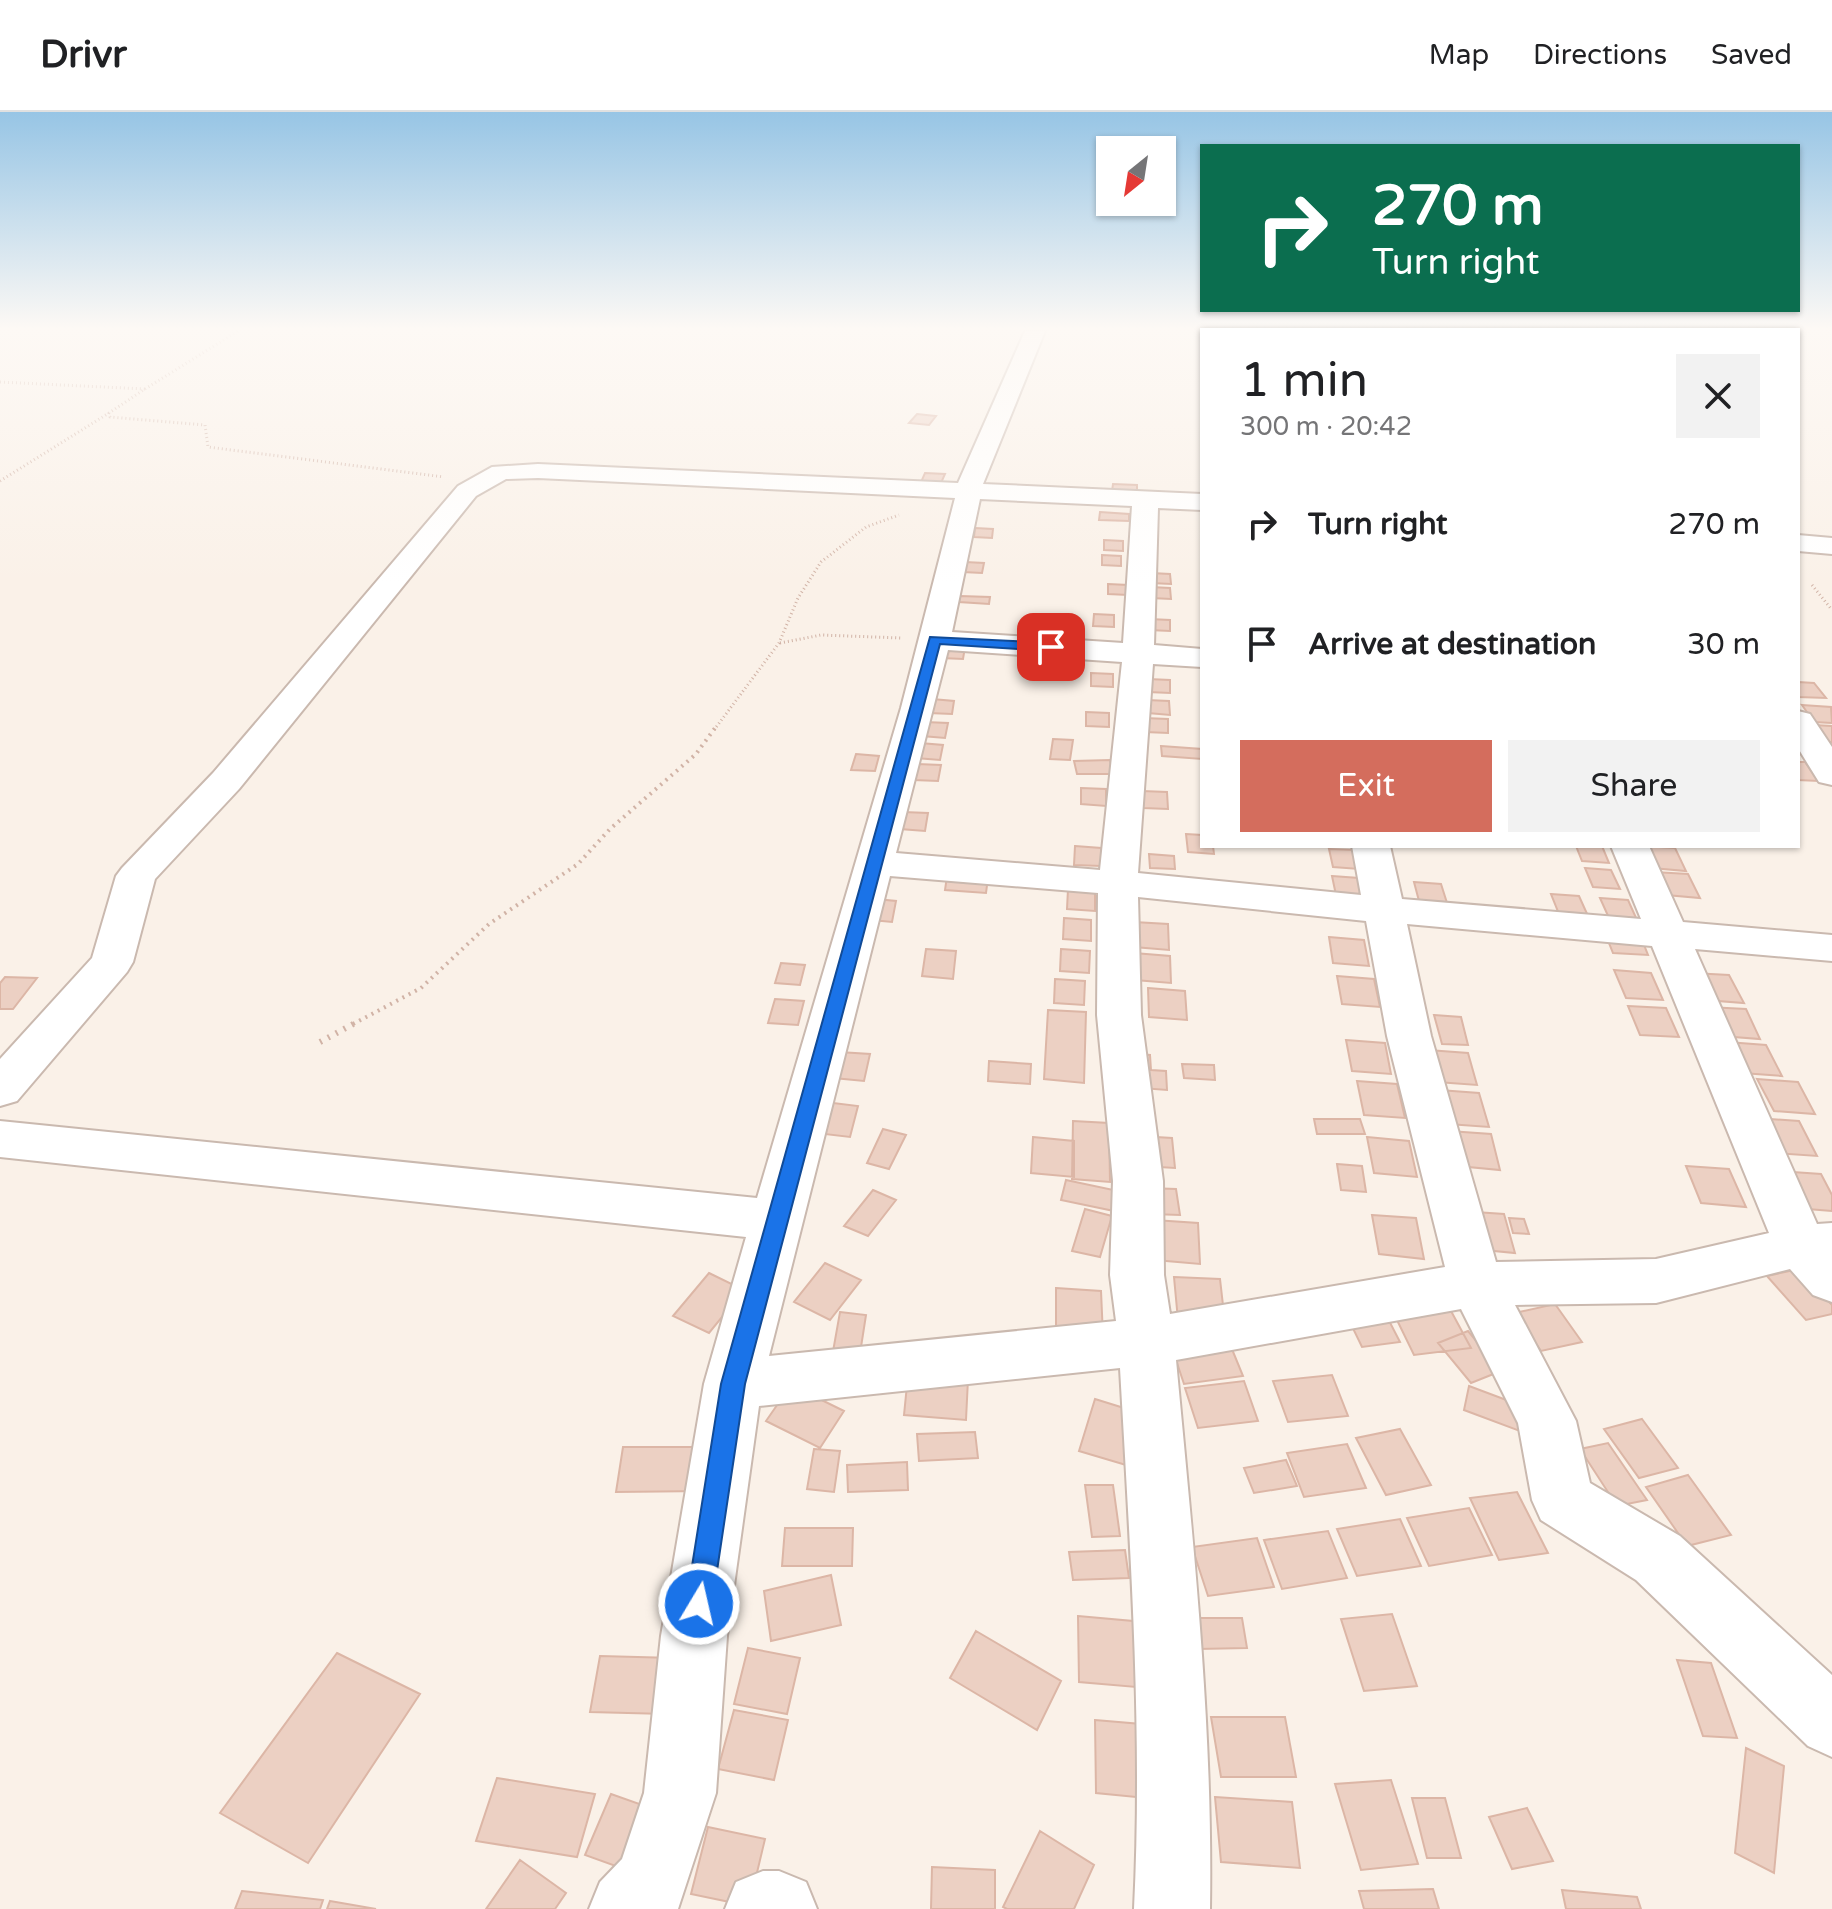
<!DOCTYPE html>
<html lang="en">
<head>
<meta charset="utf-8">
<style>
	body { margin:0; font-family:"Varela Round",sans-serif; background:#f2f2f2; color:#202124; height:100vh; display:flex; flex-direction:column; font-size:30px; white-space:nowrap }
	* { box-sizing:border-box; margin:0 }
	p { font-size:26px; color:#757577 }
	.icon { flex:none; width:44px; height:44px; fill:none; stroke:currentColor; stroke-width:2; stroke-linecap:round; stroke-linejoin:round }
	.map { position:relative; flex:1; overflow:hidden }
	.details { position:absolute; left:1200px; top:216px; width:600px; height:520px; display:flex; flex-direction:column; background:#fff; border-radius:0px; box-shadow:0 2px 6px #0004 }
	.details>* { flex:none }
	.hud { position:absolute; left:1200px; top:32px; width:600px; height:168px; border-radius:0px; box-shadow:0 2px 6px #0004; background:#0b6e4f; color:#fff; overflow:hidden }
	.needle { width:52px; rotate:210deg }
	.buttons { position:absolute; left:1096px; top:24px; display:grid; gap:16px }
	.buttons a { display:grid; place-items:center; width:80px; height:80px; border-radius:0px; background:#fff; box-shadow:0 2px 6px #0004; font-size:40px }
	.pin { position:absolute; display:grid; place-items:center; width:68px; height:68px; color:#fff; margin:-34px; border-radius:16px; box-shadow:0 4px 12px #0006 }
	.me { position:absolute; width:88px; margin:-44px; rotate:9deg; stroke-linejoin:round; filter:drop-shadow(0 0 6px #0008) }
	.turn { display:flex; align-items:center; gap:28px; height:168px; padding:0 40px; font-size:36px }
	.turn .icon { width:104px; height:104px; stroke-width:2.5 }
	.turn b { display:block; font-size:56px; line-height:68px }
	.round { display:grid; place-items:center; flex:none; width:84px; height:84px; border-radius:0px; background:#f2f2f2 }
	.summary { display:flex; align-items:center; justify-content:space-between; height:136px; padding:0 40px }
	h1 { font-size:48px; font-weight:600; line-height:60px }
	.button { display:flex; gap:16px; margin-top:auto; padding:16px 40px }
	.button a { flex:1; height:92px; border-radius:0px; background:#d46d5d; color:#fff; font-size:32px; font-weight:600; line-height:92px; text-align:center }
	.button a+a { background:#f2f2f2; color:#202124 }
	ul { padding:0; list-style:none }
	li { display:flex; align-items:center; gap:24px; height:120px; padding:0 40px }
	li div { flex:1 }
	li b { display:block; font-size:30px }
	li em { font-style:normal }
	header { display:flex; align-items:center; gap:48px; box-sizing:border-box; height:112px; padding:0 40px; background:#fff; border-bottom:2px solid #e0e0e0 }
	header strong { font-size:38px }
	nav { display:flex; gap:44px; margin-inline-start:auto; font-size:28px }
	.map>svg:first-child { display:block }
</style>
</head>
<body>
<header>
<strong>Drivr</strong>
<nav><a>Map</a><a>Directions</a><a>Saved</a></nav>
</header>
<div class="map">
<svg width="1832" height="1797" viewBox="0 0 1832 1797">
	<rect width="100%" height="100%" fill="#faf1e8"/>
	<path fill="#ecd0c3" stroke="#dcb6a6" stroke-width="2" d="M917,302l19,2 -7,9 -20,-2z
		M925,361l20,1 -4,9 -20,-1z
		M1113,372l24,1v8l-25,-2z
		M1100,400l29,2v7l-30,-1z
		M975,416l18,1 -1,9 -18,-1z
		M1104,428l19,1v10l-19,-1z
		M1102,443l19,1v10l-19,-1z
		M965,450l19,1 -2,10 -19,-1z
		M1151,461l19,1 1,10 -20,-1z
		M1108,472l20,1v10l-20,-1z
		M1151,475l19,1 1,11 -20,-1z
		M960,484l30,1 -1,7 -30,-2z
		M1094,502l20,1v12l-21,-1z
		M1149,507l21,1v11l-21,-1z
		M944,534l21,1 -2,12 -22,-1z
		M1091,561l22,1v13l-22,-1z
		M1148,567l22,1v13l-22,-1z
		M1798,570l16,1 12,15 -28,-1z
		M932,587l22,2 -2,13 -23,-1z
		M1147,588l22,1 1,14 -22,-2z
		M1802,593l29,2 1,16 -18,-1z
		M1086,600l23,1v14l-23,-1z
		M1144,606l24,1v14l-23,-1z
		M925,610l23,1 -3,15 -23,-2z
		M1814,613l18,1v16h-5z
		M1053,627l20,1 -3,20 -20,-1z
		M920,631l23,2 -3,15 -24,-2z
		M1161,634l41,3v10l-40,-3z
		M856,642l23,2 -4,15 -24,-1z
		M1110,648l3,14h-36l-3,-13z
		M1798,650h7l13,19 -20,-1z
		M917,652l24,1 -3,16 -24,-1z
		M1081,676l25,1v17l-25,-2z
		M1142,679l25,1 1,17 -25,-1z
		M903,700l25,1 -3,18 -25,-2z
		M1186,722l16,1v11h11l1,8 -26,-2z
		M1075,734l26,2v18l-27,-1z
		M1576,734h26l7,17 -27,-2z
		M1642,734l33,2 11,23 -34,-3z
		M1329,737l26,1 4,19 -26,-2z
		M1149,742l25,2 1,13 -25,-1z
		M1585,756l26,2 9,19 -27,-2z
		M1654,760l34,2 12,24 -34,-3z
		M947,764l41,2 -2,15 -41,-3z
		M1332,764l27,2 4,19 -27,-2z
		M1414,770l27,2 6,19 -28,-2z
		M1068,777l27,2v20l-28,-2z
		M1551,782l28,2 9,20 -29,-2z
		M1600,786l28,2 9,20 -28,-2z
		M876,787l20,2 -4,21 -20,-2z
		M1064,806l27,2v21l-28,-2z
		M1134,810l34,2 1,26 -35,-3z
		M1329,825l35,3 5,26 -36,-3z
		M1607,826l35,2 6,15 -35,-2z
		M926,837l30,2 -3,28 -31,-3z
		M1061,837l29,2 -1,22 -29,-2z
		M1134,841l36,3 1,27 -36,-3z
		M781,851l24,2 -5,20 -25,-2z
		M1614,858l37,3 12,27 -37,-2z
		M1692,861l37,2 15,28 -39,-3z
		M1337,864l37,3 6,28 -38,-3z
		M5,865l32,1 -24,31h-13v-26z
		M1055,867l30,2 -1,24 -30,-2z
		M1148,876l37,3 2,29 -38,-3z
		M775,887l29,2 -6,24 -30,-2z
		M1628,894l38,2 13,29 -39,-2z
		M1707,895l39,2 14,30 -39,-3z
		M1048,898l38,2 -2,71 -40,-4z
		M1434,903l27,2 7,28 -26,-1z
		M1346,928l39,3 6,31 -39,-3z
		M1727,930l39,3 16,31 -40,-3z
		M1428,938l40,3 9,32 -40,-3z
		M839,940l31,2 -6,27 -30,-3z
		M1126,941l24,2 1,15 15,1 1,19 -39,-3z
		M989,949l42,3 -1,20 -42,-3z
		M1182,952l32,1 1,15 -31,-2z
		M1757,967l41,3 17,32 -41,-3z
		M1357,969l40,3 8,34 -41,-3z
		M1439,978l40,3 10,34 -41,-3z
		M825,990l33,4 -8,31 -34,-4z
		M1757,1006l42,3 18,35 -43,-3z
		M1314,1007h46l5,15h-48z
		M1073,1009l36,2 1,59 -38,-3z
		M883,1017l23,6 -17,34 -22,-6z
		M1449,1019l42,3 9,36 -42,-4z
		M1139,1024l33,2 3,30 -33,-2z
		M1033,1025l41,4v36l-43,-4z
		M1367,1025l42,4 8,36 -43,-4z
		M1337,1052l25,2 4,26 -25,-2z
		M1686,1054l43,3 17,38 -45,-4z
		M1778,1059l43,3 11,21v16l-37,-3z
		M1066,1068l52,11 -4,20 -53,-11z
		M1119,1075l57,2 4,26 -58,-2z
		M873,1078l23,10 -28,36 -24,-10z
		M1085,1097l27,7 -12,41 -28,-6z
		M1475,1100l29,2 11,39 -31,-3z
		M1372,1103l44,3 8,41 -45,-5z
		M1509,1106l15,1 5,15 -16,-1z
		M1154,1108l44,3 2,41 -45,-4z
		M825,1151l36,17 -31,40 -36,-18z
		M1799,1157l33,36v9l-26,6 -39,-44z
		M709,1161l35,17 -35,43 -36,-17z
		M1174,1165l46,2 5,44 -47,-3z
		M1056,1176l45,3 2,45 -47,-3z
		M1555,1192l27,38 -41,9 -26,-38z
		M1384,1199l16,31 -38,5 -15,-31z
		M1451,1199l20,37 -57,7 -18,-37z
		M840,1200l26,3 -7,45 -27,-3z
		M1468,1219l33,40 -30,12 -33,-40z
		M1227,1225l16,39 -59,8 -13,-39z
		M908,1263l60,4 -2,41 -62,-5z
		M1332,1263l16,41 -60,6 -15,-41z
		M1244,1269l14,40 -60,7 -13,-40z
		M791,1273l53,26 -24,37 -54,-27z
		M1469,1274l64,24 -5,24 -64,-24z
		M1095,1287l45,14 -14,52 -47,-14z
		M1642,1307l36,49 -39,10 -35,-49z
		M1400,1317l31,56 -45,10 -30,-57z
		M975,1320l3,26 -59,3 -2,-27z
		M1608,1331l39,57 -30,6 -37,-57z
		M1347,1332l19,44 -62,9 -17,-44z
		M623,1335h86l-5,44 -88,1z
		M814,1337l26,2 -6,41 -27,-3z
		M1286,1348l11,26 -43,7 -10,-25z
		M907,1350l1,28 -60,2 -1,-27z
		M1688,1363l43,60 -44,11 -41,-59z
		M1085,1373h28l7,51 -28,1z
		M1517,1380l31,61 -49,7 -29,-62z
		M1469,1396l23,47 -63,11 -22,-48z
		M1400,1407l21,47 -64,10 -20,-47z
		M785,1416h68l-1,38h-70z
		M1328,1419l19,47 -65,11 -18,-49z
		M1257,1426l17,49 -66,9 -16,-49z
		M1125,1438l4,28 -56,2 -4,-28z
		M831,1463l10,50 -70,16 -7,-50z
		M1392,1502l25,72 -53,5 -23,-72z
		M1078,1504l55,5 3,66 -57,-5z
		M1193,1506h49l5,30 -49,1z
		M976,1519l85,50 -24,49 -87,-52z
		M748,1536l52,10 -13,56 -53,-10z
		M337,1541l83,41 -112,169 -88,-50z
		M600,1544l74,2 -8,56 -76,-2z
		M1677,1548l34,3 26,75 -34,-2z
		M734,1598l54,10 -14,60 -56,-11z
		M1211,1605h74l11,60h-75z
		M1095,1608l58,5 3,74 -60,-6z
		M1746,1636l38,18 -10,107 -39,-20z
		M497,1666l98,16 -18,63 -101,-16z
		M1391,1668l27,84 -57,6 -26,-86z
		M611,1682l37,13 -24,62 -39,-14z
		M1215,1685l77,5 8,66 -79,-6z
		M1412,1686h33l16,60h-34z
		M1527,1696l26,53 -41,8 -23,-52z
		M708,1715l57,12 -16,67 -58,-12z
		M1040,1719l54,34 -20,44h-67l-4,-2z
		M520,1748l46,33 -11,16h-69z
		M932,1755l63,3v39h-64z
		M1433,1777l6,20h-75l-5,-18z
		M1562,1778l75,7 4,12h-75z
		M242,1779l81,9 -3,9h-85z
		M330,1789l46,8h-49z"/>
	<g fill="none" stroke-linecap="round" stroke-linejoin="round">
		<g stroke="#cab9af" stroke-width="4">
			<path id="minor" d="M1025,219h20l-62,153 219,10v16l-44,-2 -4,137 48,4v18l-49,-3 -15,209 223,22 -9,-49h38l12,53 239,20 -30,-73h38l34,76 149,13v26l-137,-12 122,275 15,-1v79l-19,-7 -23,-26 -134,34 -141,2 61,116 14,62 90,53 152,139v82l-24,-11 -172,-166 -95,-60 -9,-20 -14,-77 -57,-114 -285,51c17,183 37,365 34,549h-76c9,-180 -4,-361 -14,-541l-361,38 -32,230 -11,157 -38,116h-89l11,-27 22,-23 22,-66 17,-157 43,-252 42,-147 -746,-80v-36l757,77 144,-490 54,-210 -417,-20 -32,1 -30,17 -237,293 -84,90 -22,83 -6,10 -110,129 -17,5v-47l92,-101 24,-82 6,-8 91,-95 245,-287 34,-19 46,-3 420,19zM980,387l152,7 -9,137 -171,-11zM948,538l174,12 -22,208 -204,-17zM890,764l208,17 -1,122 16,166 -3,94 6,46 -347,35zM1138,785l228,24 21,115 58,231 -275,47 -6,-39 -1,-94 -22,-166zM1407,812l245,22 117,287 -113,26 -160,3 -65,-226z
				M1798,423l34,3v16l-34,-3z
				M1798,599l12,3 22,33v38l-13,-3 -21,-34z
				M763,1759h16l27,11 11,27h-92l11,-27z"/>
		</g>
		<path stroke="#d1b3a6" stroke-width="3" stroke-dasharray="1 3" stroke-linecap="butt" d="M0,270l145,7 -36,24 1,4 95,8 3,22 236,30
			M145,277l93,-58
			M0,369l109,-68
			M1812,473l20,25
			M780,531l41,-8 80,3
			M714,618l65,-87 19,-45 23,-36 45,-35 33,-12"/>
		<path stroke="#d1b3a6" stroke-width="4" stroke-dasharray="2 5" stroke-linecap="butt" d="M353,912l68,-36 68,-64 89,-60 32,-35 86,-75 19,-26"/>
		<path stroke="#d1b3a6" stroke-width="6" stroke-dasharray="2 7" stroke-linecap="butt" d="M320,930l37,-20"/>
		<use href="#minor" fill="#fff" fill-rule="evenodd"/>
	</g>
	<linearGradient id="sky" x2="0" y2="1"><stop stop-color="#97c5e5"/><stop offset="0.46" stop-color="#fdf9f5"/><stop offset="1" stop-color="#fdf9f5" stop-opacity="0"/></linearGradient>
	<rect width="1832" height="471" fill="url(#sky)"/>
	<path fill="#1a73e8" stroke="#114b97" stroke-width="2" d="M930,525l121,6 6,4 -6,4 -111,-7 -195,740 -33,220 -3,10 -10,3 -10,-3 -3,-10 35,-220z"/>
</svg>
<div class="buttons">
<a><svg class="needle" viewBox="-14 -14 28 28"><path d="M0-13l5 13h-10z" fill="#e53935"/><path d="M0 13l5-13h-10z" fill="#757577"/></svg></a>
</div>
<div class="pin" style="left:1051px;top:535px;background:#d93025"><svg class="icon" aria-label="arrive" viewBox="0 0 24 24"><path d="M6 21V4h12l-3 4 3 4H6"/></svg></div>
<svg class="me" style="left:699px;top:1492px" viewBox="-20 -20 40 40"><circle r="17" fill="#1a73e8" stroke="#fff" stroke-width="3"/><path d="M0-11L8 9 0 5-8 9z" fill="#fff"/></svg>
<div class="hud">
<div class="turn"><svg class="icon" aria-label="right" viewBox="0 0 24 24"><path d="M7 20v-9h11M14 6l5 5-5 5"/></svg><div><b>270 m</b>Turn right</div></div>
</div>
<section class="details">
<div class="summary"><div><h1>1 min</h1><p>300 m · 20:42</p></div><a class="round"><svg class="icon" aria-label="close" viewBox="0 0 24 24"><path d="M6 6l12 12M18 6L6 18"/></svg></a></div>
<ul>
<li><svg class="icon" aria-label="right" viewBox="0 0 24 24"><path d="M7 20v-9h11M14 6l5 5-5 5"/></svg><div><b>Turn right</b></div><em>270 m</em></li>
<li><svg class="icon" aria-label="arrive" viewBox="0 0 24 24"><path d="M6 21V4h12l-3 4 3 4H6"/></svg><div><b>Arrive at destination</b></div><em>30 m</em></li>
</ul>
<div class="button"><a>Exit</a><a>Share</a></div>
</section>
</div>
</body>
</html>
